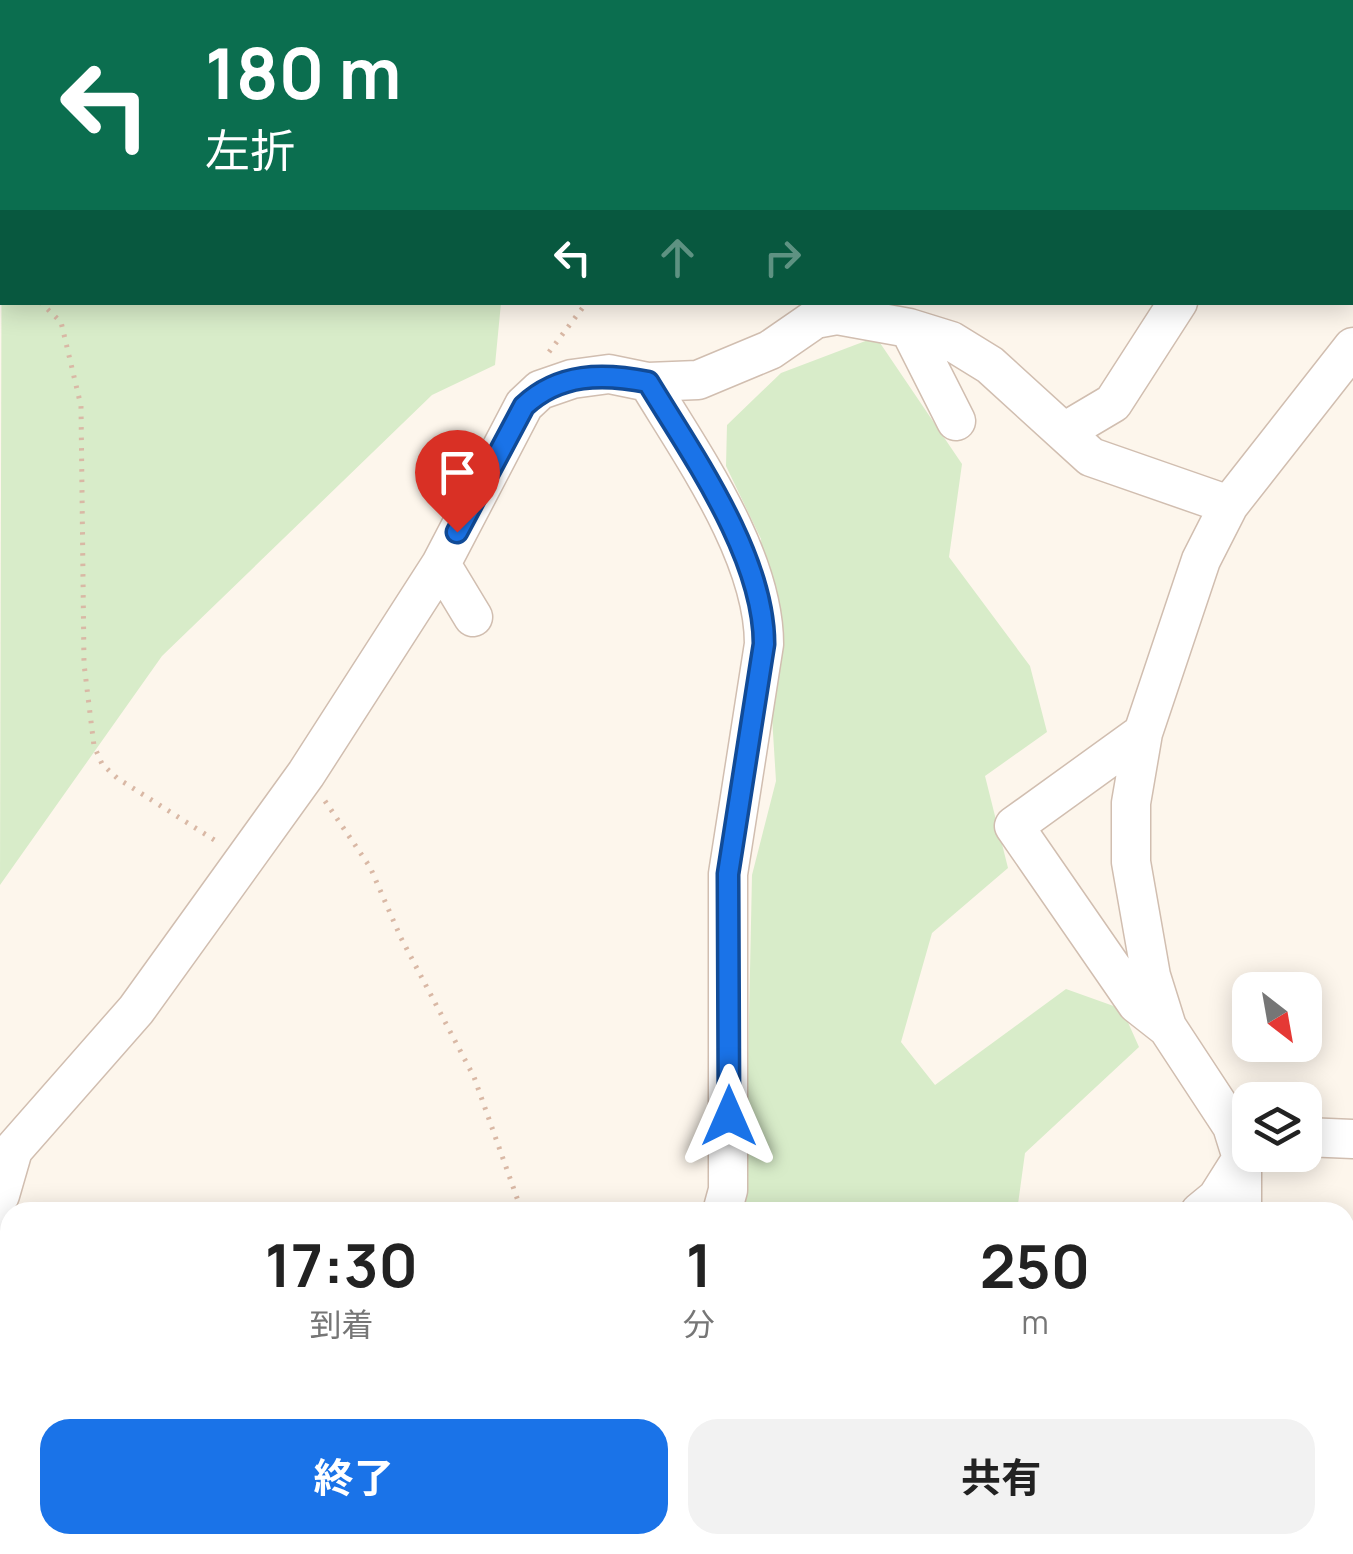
<!DOCTYPE html>
<html lang="ja">
<head>
<meta charset="utf-8">
<style>
	body { margin:0; font-family:Manrope,"Noto Sans JP",sans-serif; background:#f2f2f2; color:#222; height:100vh; display:flex; flex-direction:column; font-size:38px; white-space:nowrap }
	* { box-sizing:border-box; margin:0 }
	p { font-size:32px; color:#767676 }
	.icon { flex:none; width:55px; height:55px; fill:none; stroke:currentColor; stroke-width:2; stroke-linecap:round; stroke-linejoin:round }
	.map { position:relative; flex:1; overflow:hidden }
	.details { position:absolute; left:0px; top:1202px; width:1355px; height:352px; display:flex; flex-direction:column; background:#fff; border-radius:30px 30px 0 0; box-shadow:0 5px 25px #0003 }
	.details>* { flex:none }
	.top-card { position:absolute; left:0px; top:0px; width:1355px; height:305px; box-shadow:0 5px 25px #0003; background:#0b6e4f; color:#fff; overflow:hidden }
	.needle { width:65px; rotate:149deg }
	.fabs { position:absolute; left:1232px; top:972px; display:grid; gap:20px }
	.fabs a { display:grid; place-items:center; width:90px; height:90px; border-radius:20px; background:#fff; box-shadow:0 5px 25px #0003; font-size:50px }
	.pin { position:absolute; display:grid; place-items:center; width:85px; height:85px; color:#fff; margin:-102px -42px; border-radius:50% 50% 50% 0; rotate:-45deg; box-shadow:0 0 10px #0007 }
	.pin .icon { rotate:45deg }
	.me { position:absolute; width:110px; margin:-55px; rotate:0deg; stroke-linejoin:round; filter:drop-shadow(0 0 8px #0008) }
	.turn { display:flex; align-items:center; gap:35px; height:210px; padding:0 40px; font-size:45px }
	.turn .icon { width:130px; height:130px; stroke-width:2.5 }
	.turn b { display:block; font-size:70px; line-height:85px }
	.lanes { display:flex; align-items:center; height:95px; padding:0 40px; background:#0003; justify-content:center; gap:50px; direction:ltr }
	.lanes .off { opacity:.35 }
	.eta { display:flex; justify-content:space-evenly; align-items:center; height:170px; text-align:center }
	.eta b { font-size:60px; font-weight:700; line-height:70px }
	.cta { display:flex; gap:20px; margin-top:auto; padding:20px 40px }
	.cta a { flex:1; height:115px; border-radius:30px; background:#1a73e8; color:#fff; font-size:40px; font-weight:700; line-height:115px; text-align:center }
	.cta a+a { background:#f2f2f2; color:#222 }
	.map>svg:first-child { display:block }
</style>
</head>
<body>
<div class="map">
<svg width="1353" height="1554" viewBox="0 0 1353 1554">
	<rect width="100%" height="100%" fill="#fdf6ec"/>
	<path fill="#d8ecc9" d="M81,0h712l-714,2z
		M2,84v218l499,1 -6,62 -63,30 -270,261 -162,229z
		M876,337l86,127 -13,93 81,109 17,66 -62,44 23,92 -76,65 -31,109 34,43 131,-96 56,20 17,38 -114,106 -7,51 4,8h-277l7,-337 24,-94 -15,-242 -35,-73 1,-41 54,-52z
		M1353,1381v173h-84l-2,-9h78v-161z
		M972,1545h175l1,9h-172z"/>
	<g fill="none" stroke-linecap="round" stroke-linejoin="round">
		<path stroke="#a5d3da" stroke-width="9" d="M43,2l1,-2
			M0,53l2,-1"/>
		<g stroke="#d1beb0" stroke-width="41">
			<path id="minor" d="M858,0l1,2
				M909,328l47,93
				M648,382c45,74 116,174 116,262l-36,230v316l-6,22
				M1064,432l49,-29 65,-101
				M441,564l32,53
				M1143,733l-129,93 123,178 28,22
				M1305,1137l48,2
				M0,1195l13,-45 123,-140 170,-236 135,-210 83,-159 16,-15 32,-11 37,-5 39,8 50,-2 72,-30 45,-31 22,-4 72,13 42,13 39,24 101,92 138,48
				M1200,1212l17,-14 24,-38
				M1242,1212v-54l-10,-32 -65,-99 -16,-51 -20,-114v-59l12,-70 58,-173 28,-55 124,-158
				M0,1227l10,4
				M664,1545l2,9
				M785,1545l6,9
				M1107,1545l18,9
				M220,1554l10,-9
				M1251,1554l1,-9"/>
		</g>
		<path stroke="#d9b8a5" stroke-width="5" stroke-dasharray="2.5 8" stroke-linecap="butt" d="M364,2l2,-2
			M549,2v-2
			M665,2l3,-2
			M0,291h2
			M40,302l21,20 20,84 3,258 10,82 8,18 15,14 102,65
			M549,352l38,-50
			M325,801l45,66 31,71 73,139 48,135"/>
		<use href="#minor" stroke="#fff" stroke-width="38"/>
	</g>
	<g fill="none" stroke-linecap="round" stroke-linejoin="round">
		<g stroke="#114b97" stroke-width="25">
			<path id="route" d="M457,532l67,-126c35,-33 79,-33 124,-24 45,74 116,174 116,262l-36,230 1,242"/>
		</g>
		<use href="#route" stroke="#1a73e8" stroke-width="18"/>
	</g>
</svg>
<div class="fabs">
<a><svg class="needle" viewBox="-14 -14 28 28"><path d="M0-13l5 13h-10z" fill="#e53935"/><path d="M0 13l5-13h-10z" fill="#767676"/></svg></a>
<a><svg class="icon" aria-label="layers" viewBox="0 0 24 24"><path d="M12 4l9 5-9 5-9-5zM3 14l9 5 9-5"/></svg></a>
</div>
<div class="pin" style="left:457px;top:532px;background:#d93025"><svg class="icon" aria-label="arrive" viewBox="0 0 24 24"><path d="M6 21V4h12l-3 4 3 4H6"/></svg></div>
<svg class="me" style="left:729px;top:1116px" viewBox="-20 -20 40 40"><path d="M0-17L14 15 0 8-14 15z" fill="#1a73e8" stroke="#fff" stroke-width="4"/></svg>
<div class="top-card">
<div class="turn"><svg class="icon" aria-label="left" viewBox="0 0 24 24"><path d="M17 20v-9H6M10 6l-5 5 5 5"/></svg><div><b>180 m</b>左折</div></div>
<div class="lanes"><svg class="icon" aria-label="left" viewBox="0 0 24 24"><path d="M17 20v-9H6M10 6l-5 5 5 5"/></svg><svg class="icon off" aria-label="ahead" viewBox="0 0 24 24"><path d="M12 20V5M6 11l6-6 6 6"/></svg><svg class="icon off" aria-label="right" viewBox="0 0 24 24"><path d="M7 20v-9h11M14 6l5 5-5 5"/></svg></div>
</div>
<section class="details">
<div class="eta">
<div><b>17:30</b><p>到着</p></div>
<div><b>1</b><p>分</p></div>
<div><b>250</b><p>m</p></div>
</div>
<div class="cta"><a>終了</a><a>共有</a></div>
</section>
</div>
</body>
</html>
